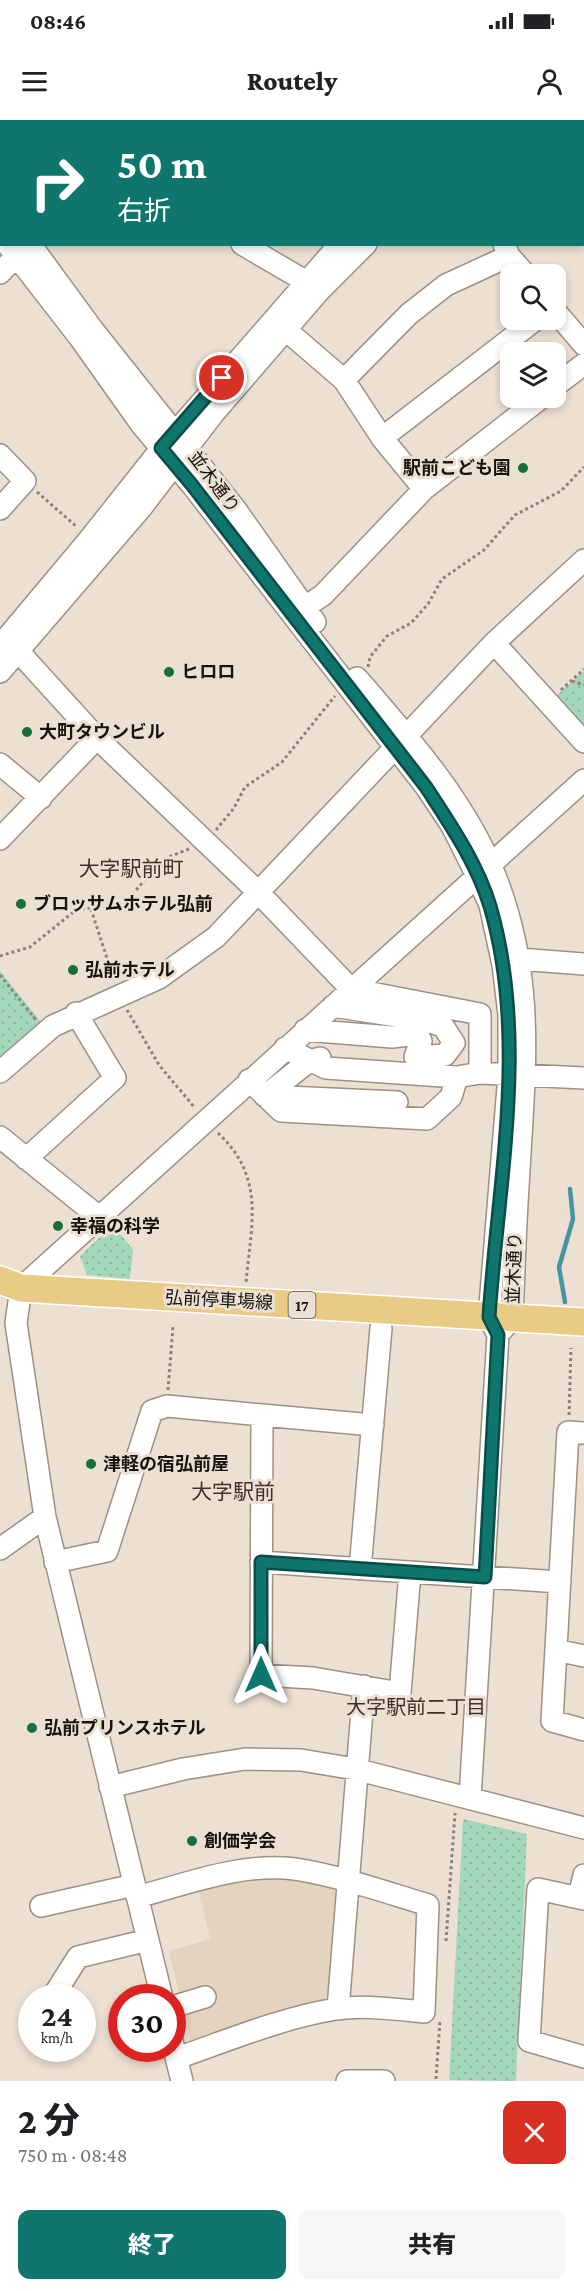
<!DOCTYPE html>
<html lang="ja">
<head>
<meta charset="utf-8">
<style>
	body { margin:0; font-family:"Crimson Pro","Noto Sans JP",serif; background:#f6f6f6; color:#202124; height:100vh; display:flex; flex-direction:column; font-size:22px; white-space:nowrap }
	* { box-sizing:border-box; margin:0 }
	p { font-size:20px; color:#757577 }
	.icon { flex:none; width:33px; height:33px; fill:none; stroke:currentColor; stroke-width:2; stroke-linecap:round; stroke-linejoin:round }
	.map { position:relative; height:1961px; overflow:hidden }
	.side { display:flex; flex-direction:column; background:#fff; flex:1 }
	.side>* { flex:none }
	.guide { position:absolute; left:0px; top:0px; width:585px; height:126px; box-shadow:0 3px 9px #0003; background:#0f766e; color:#fff; overflow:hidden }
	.tools { position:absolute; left:500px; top:144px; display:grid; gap:12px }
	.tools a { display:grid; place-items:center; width:66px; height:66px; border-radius:12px; background:#fff; box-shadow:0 3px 9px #0003; font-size:30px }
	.speed { position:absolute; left:18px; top:1864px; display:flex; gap:12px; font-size:30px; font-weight:700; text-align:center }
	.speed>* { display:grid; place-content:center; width:78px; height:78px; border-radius:50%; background:#fff; box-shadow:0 3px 9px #0003; line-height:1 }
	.speed small { font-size:15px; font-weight:400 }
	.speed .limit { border:9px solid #d22; background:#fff; color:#111 }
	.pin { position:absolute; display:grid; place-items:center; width:51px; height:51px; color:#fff; margin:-26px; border:3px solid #fff; border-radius:50%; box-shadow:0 2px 6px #0007 }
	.me { position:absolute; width:66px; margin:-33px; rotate:0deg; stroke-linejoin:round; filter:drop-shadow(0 0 4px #0008) }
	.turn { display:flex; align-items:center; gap:21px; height:126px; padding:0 18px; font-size:27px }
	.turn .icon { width:78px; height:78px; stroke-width:2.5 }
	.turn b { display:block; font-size:42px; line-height:51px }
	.round { display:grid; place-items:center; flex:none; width:63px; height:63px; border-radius:12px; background:#f6f6f6 }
	.headline { display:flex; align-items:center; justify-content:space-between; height:102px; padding:0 18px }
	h1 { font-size:36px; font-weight:800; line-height:45px }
	.button { display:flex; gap:12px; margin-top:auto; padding:12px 18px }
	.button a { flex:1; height:69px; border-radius:12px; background:#0f766e; color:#fff; font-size:24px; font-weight:800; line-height:69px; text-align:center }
	.button a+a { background:#f6f6f6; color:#202124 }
	.status { display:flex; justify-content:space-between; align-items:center; height:42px; padding:0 30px; background:#fff; direction:ltr }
	.status svg { height:16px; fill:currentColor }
	header { display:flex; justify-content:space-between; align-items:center; height:78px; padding:0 18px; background:#fff; font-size:27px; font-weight:800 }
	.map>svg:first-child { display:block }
</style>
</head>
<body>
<div class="status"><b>08:46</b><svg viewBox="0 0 49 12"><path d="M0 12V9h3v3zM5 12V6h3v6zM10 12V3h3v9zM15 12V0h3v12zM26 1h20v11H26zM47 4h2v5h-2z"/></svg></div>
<header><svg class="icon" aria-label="menu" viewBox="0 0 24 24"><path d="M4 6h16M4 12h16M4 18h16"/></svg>Routely<svg class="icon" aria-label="person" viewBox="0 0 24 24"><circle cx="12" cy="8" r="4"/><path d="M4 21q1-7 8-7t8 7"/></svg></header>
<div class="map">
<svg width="584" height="1961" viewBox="0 0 584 1961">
	<defs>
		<pattern id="park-dots" width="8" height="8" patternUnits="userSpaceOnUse" patternTransform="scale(1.5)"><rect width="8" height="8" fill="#a2d7b9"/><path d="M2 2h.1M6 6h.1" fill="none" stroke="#8bb89e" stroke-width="1.8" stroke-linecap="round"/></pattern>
	</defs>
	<rect width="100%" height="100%" fill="#ece0d2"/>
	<path fill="#e4d3bf" d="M287,1757l44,9 5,6 -5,105 -4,6 -136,39 -22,-91 41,-12 -12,-51 30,-8z"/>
	<path fill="url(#park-dots)" d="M584,551v58l-29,-32z
		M0,851l41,51 -41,37z
		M113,1105l20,25 -3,29 -43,-4 -7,-19z
		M463,1699l64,15 -11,247 -67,-1z"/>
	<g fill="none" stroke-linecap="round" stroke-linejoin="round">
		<path stroke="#4a93a2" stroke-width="4.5" d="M565,1182l-6,-35 14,-48 -3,-30"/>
		<g stroke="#9c9184" stroke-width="24">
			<path id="minor" d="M92,0l1,2
				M311,0l1,2
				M138,2l2,-2
				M365,2l2,-2
				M573,2l3,-2
				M0,87l2,2
				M7,124l73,94 61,86 51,61 234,302 26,39 25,50 13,29 13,60 6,50v60l-20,242 9,18 -28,463
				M30,124l63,86 143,180 79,112
				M242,124l75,44
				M504,124l5,12 16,18
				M0,153l24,-25
				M555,191l29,34
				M286,210l58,50 38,58 42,51
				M344,260l65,-66 37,-29 63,-29
				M555,266l29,-22
				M382,318l153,-118
				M0,335l25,26 -25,28
				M293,495l30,-20 101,-106 117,-91
				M494,523l90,-83
				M0,526l88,-105 73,-92 179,-205
				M18,531l79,87 160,153 94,98 129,25v59
				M0,552l141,-164 72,-94 107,-124 46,-46
				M357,558c50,58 103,117 134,188 47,110 33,206 27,321 -3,44 -4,87 -6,131l-10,12
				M0,644l41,34
				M0,719l97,-101
				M519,839l65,5
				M305,910l87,7 25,-3 4,7 -6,16 30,-2 9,-12 -11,-17 -20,-6 -90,-14
				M285,928l41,20 131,9 23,-4 104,5
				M0,952l53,-46 106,-48 57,-41 278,-294 90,99
				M249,960l32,31 146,8 24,-22 6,-20
				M265,976l43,-34 12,-4
				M265,976l132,6
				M0,1017l99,80
				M26,1039l89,-81 -39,-65
				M373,1305l-111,-10 -1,260 52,3 87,15 10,-121
				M584,1313l-16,-1 -16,289 32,9
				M0,1429l45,-32
				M55,1442l52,-11 45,-140 15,-5 95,9
				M261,1442l299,20
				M360,1449l21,-241
				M556,1530l28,6
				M110,1667l73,-18 62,-10 56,1 54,9 229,59
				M137,1777c49,-13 106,-35 158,-28 45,7 90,23 133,36l-4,107c-29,-3 -59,-7 -88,-3 -55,9 -107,31 -159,49
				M579,1777l5,-22
				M584,1779l-46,-10 -9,152 55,16
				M41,1786l93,-21
				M52,1878l26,-41 70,-17
				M162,1878l-117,-481 -29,-194 5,-35 563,-508
				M172,1887l33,-10
				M338,1889l26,-323
				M172,1921l10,40
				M347,1961h37"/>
		</g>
		<g stroke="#fff" stroke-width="30">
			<path id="major" d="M0,1160l21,8 563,34"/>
		</g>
		<path stroke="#8b8379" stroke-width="3" stroke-dasharray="3 3" stroke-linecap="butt" d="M37,372l40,35
			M368,547l2,-10 17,-21 24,-13 17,-19 14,-25 42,-29 31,-35 46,-24 23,-24
			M572,561l12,4
			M561,570l23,-21
			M216,710l18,-22 11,-21 37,-25 53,-66
			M91,789l23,71
			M0,836l30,-9 46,-37 45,-7 12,-9 28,-34 28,-11
			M0,855l36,45
			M127,890l32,55 36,43
			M218,1013c48,45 33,91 28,150
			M168,1270l5,-64
			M569,1295l2,-67
			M446,1821l9,-128
			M436,1959l4,-59"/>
		<use href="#minor" stroke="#fff" stroke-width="21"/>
		<use href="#major" stroke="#e9cb85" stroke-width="27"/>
	</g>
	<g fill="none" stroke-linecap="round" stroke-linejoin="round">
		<g stroke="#0a4d48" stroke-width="15">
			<path id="route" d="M222,258l-61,70 31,37 234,302c24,37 51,76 64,119 39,133 8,276 -1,411l9,18 -13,242 -224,-15v113"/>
		</g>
		<use href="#route" stroke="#0f766e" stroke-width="10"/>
	</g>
	<g fill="#196d3f" stroke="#ece0d2" stroke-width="2">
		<circle cx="523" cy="348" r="6"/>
		<circle cx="169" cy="552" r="6"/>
		<circle cx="27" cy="612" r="6"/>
		<circle cx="21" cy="784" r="6"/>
		<circle cx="73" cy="850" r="6"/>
		<circle cx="58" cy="1106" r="6"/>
		<circle cx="91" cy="1344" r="6"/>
		<circle cx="32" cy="1608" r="6"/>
		<circle cx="192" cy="1721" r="6"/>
	</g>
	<g text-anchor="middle" stroke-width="6" stroke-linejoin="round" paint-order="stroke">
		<rect fill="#ece0d2" stroke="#575049" stroke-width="1.5" x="288.5" y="1172" width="27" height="26" rx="4.5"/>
		<g font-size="16" font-weight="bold" fill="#17130e">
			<text x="302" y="1191">17</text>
		</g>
		<g font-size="18" font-weight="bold" fill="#17130e" stroke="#ece0d2" text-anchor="start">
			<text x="511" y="354" text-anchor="end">駅前こども園</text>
			<text x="181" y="558">ヒロロ</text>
			<text x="39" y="618">大町タウンビル</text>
			<text x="33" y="790">ブロッサムホテル弘前</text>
			<text x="85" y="856">弘前ホテル</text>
			<text x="70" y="1112">幸福の科学</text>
			<text x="103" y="1350">津軽の宿弘前屋</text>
			<text x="44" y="1614">弘前プリンスホテル</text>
			<text x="204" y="1727">創価学会</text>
		</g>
		<g font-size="18" fill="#17130e" stroke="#ece0d2">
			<text transform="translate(214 362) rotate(53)" y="6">並木通り</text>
			<text transform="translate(514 1148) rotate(-88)" y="6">並木通り</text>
			<text transform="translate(219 1180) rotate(3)" y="6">弘前停車場線</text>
		</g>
		<g font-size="20" fill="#3c3327" stroke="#ece0d2">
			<text x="416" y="1594">大字駅前二丁目</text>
		</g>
		<g font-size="21" fill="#3c3327" stroke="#ece0d2">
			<text x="131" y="756">大字駅前町</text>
			<text x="233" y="1379">大字駅前</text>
		</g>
	</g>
</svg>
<div class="tools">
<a><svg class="icon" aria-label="search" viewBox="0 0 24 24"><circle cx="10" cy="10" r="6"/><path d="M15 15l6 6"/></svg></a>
<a><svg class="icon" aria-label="layers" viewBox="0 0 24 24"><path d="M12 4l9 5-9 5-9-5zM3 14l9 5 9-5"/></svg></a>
</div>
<div class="speed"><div>24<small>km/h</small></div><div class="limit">30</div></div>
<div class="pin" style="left:222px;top:258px;background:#d93025"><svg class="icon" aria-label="arrive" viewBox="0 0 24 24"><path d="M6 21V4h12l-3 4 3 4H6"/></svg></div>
<svg class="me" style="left:261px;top:1555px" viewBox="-20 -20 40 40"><path d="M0-17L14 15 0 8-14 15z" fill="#0f766e" stroke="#fff" stroke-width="4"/></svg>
<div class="guide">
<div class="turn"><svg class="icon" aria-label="right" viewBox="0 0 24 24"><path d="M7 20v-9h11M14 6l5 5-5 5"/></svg><div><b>50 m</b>右折</div></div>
</div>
</div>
<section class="side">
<div class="headline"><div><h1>2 分</h1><p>750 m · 08:48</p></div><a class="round" style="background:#d93025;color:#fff"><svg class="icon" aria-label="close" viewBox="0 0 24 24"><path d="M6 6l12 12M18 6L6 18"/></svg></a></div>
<div class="button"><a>終了</a><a>共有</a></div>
</section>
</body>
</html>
